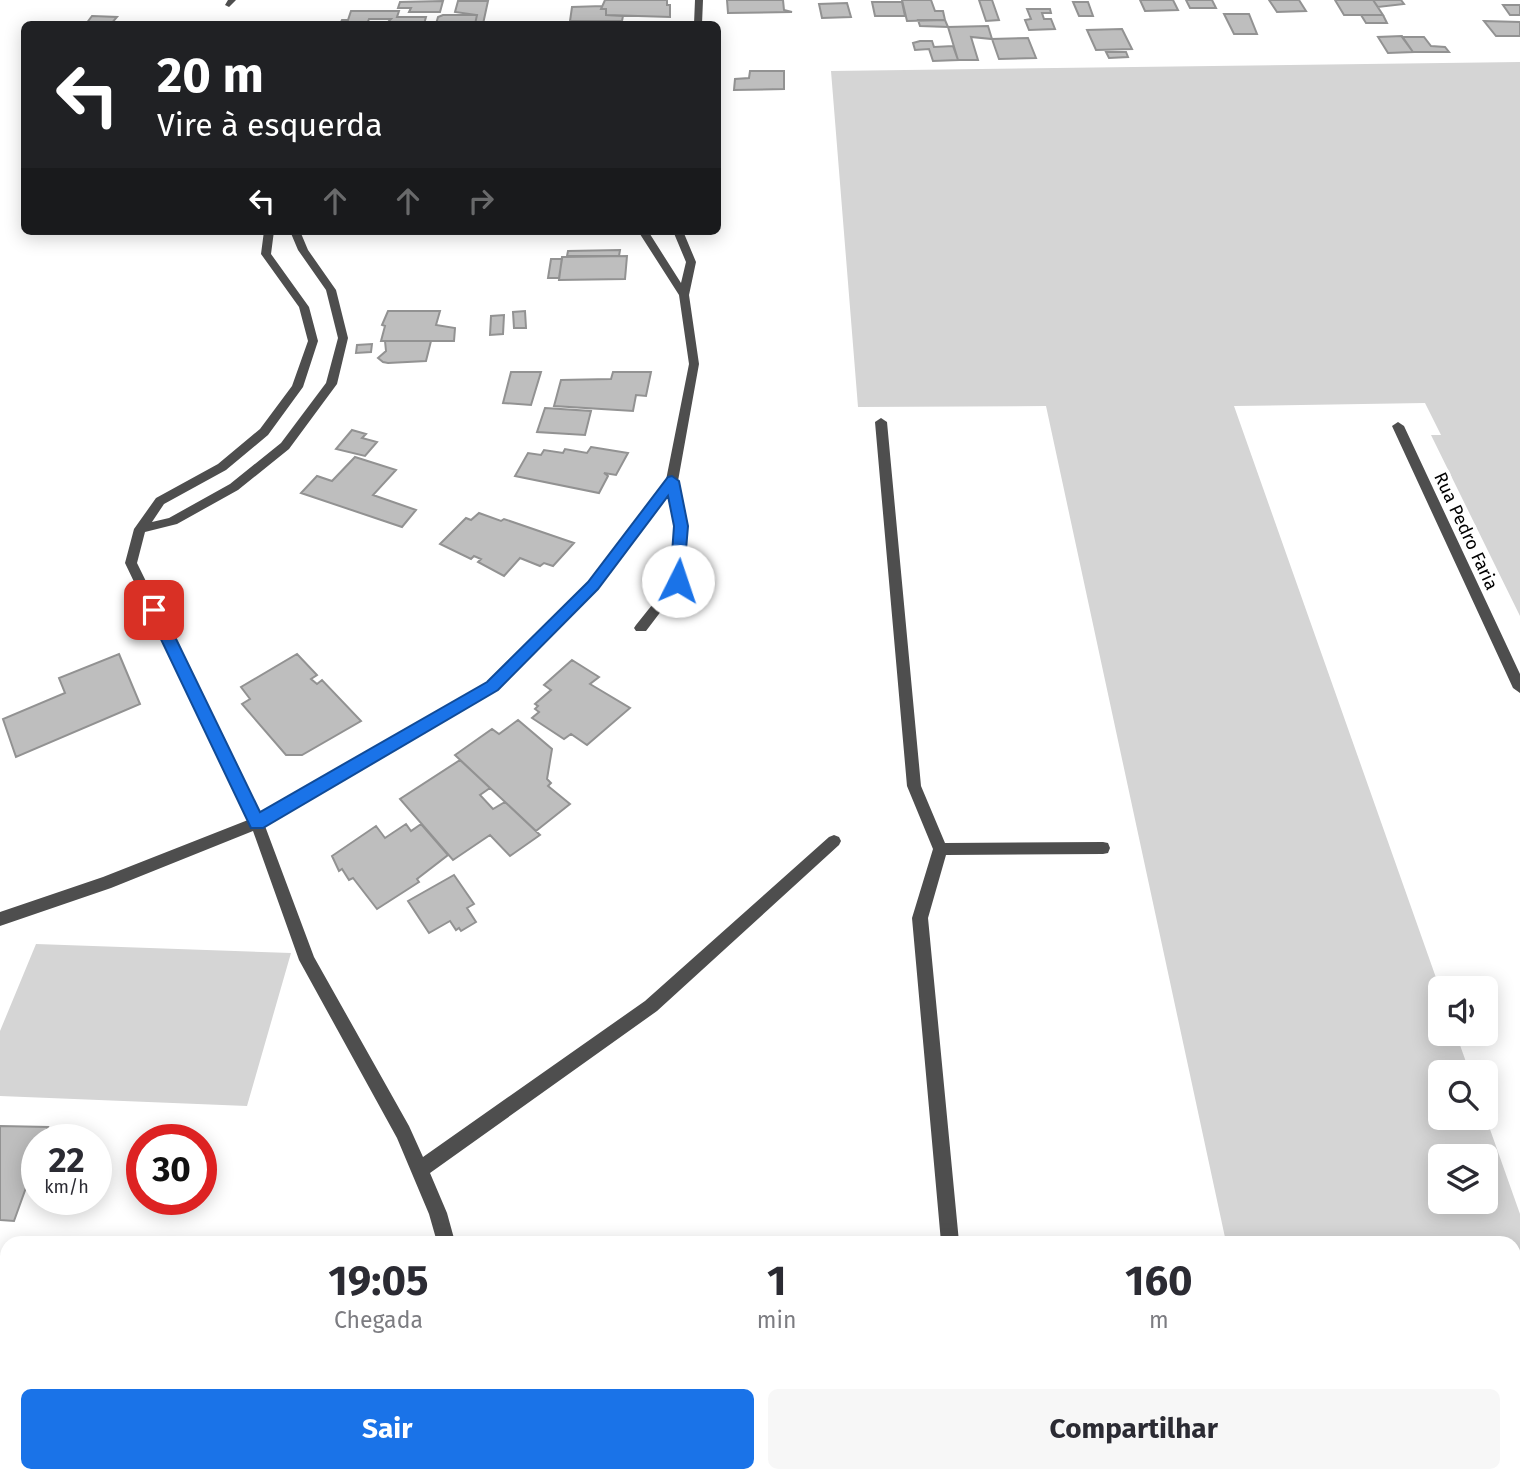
<!DOCTYPE html>
<html lang="pt">
<head>
<meta charset="utf-8">
<style>
	body { margin:0; font-family:"Fira Sans",sans-serif; background:#f7f7f7; color:#2b2b33; height:100vh; display:flex; flex-direction:column; font-size:26px; white-space:nowrap }
	* { box-sizing:border-box; margin:0 }
	p { font-size:23px; color:#7c7c81 }
	.icon { flex:none; width:38px; height:38px; fill:none; stroke:currentColor; stroke-width:2; stroke-linecap:round; stroke-linejoin:round }
	.map { position:relative; flex:1; overflow:hidden }
	.side { position:absolute; left:0px; top:1236px; width:1521px; height:247px; display:flex; flex-direction:column; background:#fff; border-radius:21px 21px 0 0; box-shadow:0 4px 18px #0003 }
	.side>* { flex:none }
	.top-card { position:absolute; left:21px; top:21px; width:700px; height:214px; border-radius:10px; box-shadow:0 4px 18px #0003; background:#202124; color:#fff; overflow:hidden }
	.tools { position:absolute; left:1428px; top:976px; display:grid; gap:14px }
	.tools a { display:grid; place-items:center; width:70px; height:70px; border-radius:10px; background:#fff; box-shadow:0 4px 18px #0003; font-size:35px }
	.speed { position:absolute; left:21px; top:1124px; display:flex; gap:14px; font-size:35px; font-weight:700; text-align:center }
	.speed>* { display:grid; place-content:center; width:91px; height:91px; border-radius:50%; background:#fff; box-shadow:0 4px 18px #0003; line-height:1 }
	.speed small { font-size:18px; font-weight:400 }
	.speed .limit { border:10px solid #d22; background:#fff; color:#111 }
	.pin { position:absolute; display:grid; place-items:center; width:60px; height:60px; color:#fff; margin:-30px; border-radius:14px; box-shadow:0 4px 10px #0006 }
	.me { position:absolute; width:77px; margin:-38px; rotate:4deg; stroke-linejoin:round; filter:drop-shadow(0 0 5px #0008) }
	.turn { display:flex; align-items:center; gap:24px; height:147px; padding:0 21px; font-size:32px }
	.turn .icon { width:91px; height:91px; stroke-width:2.5 }
	.turn b { display:block; font-size:49px; line-height:60px }
	.lanes { display:flex; align-items:center; height:66px; padding:0 21px; background:#0003; justify-content:center; gap:35px; direction:ltr }
	.lanes .off { opacity:.35 }
	.eta { display:flex; justify-content:space-evenly; align-items:center; height:119px; text-align:center }
	.eta b { font-size:42px; font-weight:700; line-height:49px }
	.button { display:flex; gap:14px; margin-top:auto; padding:14px 21px }
	.button a { flex:1; height:80px; border-radius:10px; background:#1a73e8; color:#fff; font-size:28px; font-weight:700; line-height:80px; text-align:center }
	.button a+a { background:#f7f7f7; color:#2b2b33 }
	.map>svg:first-child { display:block }
</style>
</head>
<body>
<div class="map">
<svg width="1520" height="1482" viewBox="0 0 1520 1482">
	<rect width="100%" height="100%" fill="#fff"/>
	<path fill="#d5d5d5" fill-rule="evenodd" d="M1520,62v554l-89,-181h10l-16,-32 -191,3 206,583v45h16l14,39h-30v45h46l34,96v268h-242l-2,-7h238v-233h-288l-180,-836 -188,1 -27,-336zM1440,1157h46v45h-46z
		M36,944l255,9 -44,153 -247,-10v-65z"/>
	<path fill="#bebebe" stroke="#929292" stroke-width="2" d="M605,0h62v5h3v12l-64,-2v-6h-5z
		M727,0h56l1,10 8,2 -64,1z
		M902,0h29l4,11h8l2,9 -38,1z
		M979,0h13l7,20 -13,1z
		M1140,0h33l5,10 -33,1z
		M1186,0h26l4,8h-26z
		M1269,0h30l7,11 -29,1z
		M1373,0l10,15h-39l-9,-15z
		M1373,0h28l3,4 -26,3z
		M443,1l-3,11h-31l2,-4h-13l2,-6z
		M458,1h30l-5,23h-8l2,-9 -22,-3z
		M872,2h30l3,14h-30z
		M1073,2h15l5,14h-14z
		M847,3l4,14 -29,1 -3,-14z
		M1503,5h17v10h-10z
		M602,6l-1,3h5v6l17,1 -1,5h-52l2,-14z
		M1027,9h23l1,4h-9l2,6h7l4,10 -26,1 -4,-10 6,-1z
		M351,11h48l-2,6h29l-2,7h-38l5,-5h-22l-2,5h-27l2,-4h6z
		M1224,14h25l8,20h-23z
		M443,15h34l-2,9h-39l2,-7z
		M1361,15h22l4,8h-21z
		M92,16l25,1 -6,7h-25z
		M918,20h27l3,7 -28,-1z
		M1484,21l36,1v14h-24z
		M988,26l4,13 -21,-2 7,23h-20l-10,-33z
		M1122,29l10,20 -36,1 -9,-20z
		M1402,36l11,16 -25,1 -10,-16z
		M1402,37h22l7,9 14,1 4,5h-36z
		M1028,38l8,20 -37,1 -7,-20z
		M920,41h12l2,6 19,-1 5,14 -25,1 -4,-12 -14,1 -2,-7z
		M1106,52h20l2,5 -19,1z
		M750,71h34v18l-50,1 1,-11 14,-1z
		M620,250l-1,6h-52l1,-5z
		M627,256l-2,23 -66,1 3,-23z
		M551,259h11l-3,19h-11z
		M388,311h52l-4,14 19,3 -1,13h-73l4,-15 -3,-1z
		M525,311l1,17h-12l-1,-16z
		M504,315l-1,19 -13,1 1,-19z
		M385,341h46l-5,20 -38,2 -5,-1 -5,-4 8,-7z
		M372,344l-1,8 -15,1 1,-8z
		M511,372h30l-10,33 -28,-2z
		M613,372h38l-5,24 -10,-1 -3,16 -79,-5 7,-26 50,-1z
		M545,408l46,3 -6,24 -48,-3z
		M352,430l14,4 -4,4 15,4 -12,14 -29,-7z
		M591,447l37,6 -12,22 -12,-2 4,3 -9,17 -84,-17 13,-23 13,2 3,-5 19,3 2,-4 22,4z
		M355,457l41,13 -23,25 43,15 -14,17 -101,-34 16,-17 15,5z
		M479,513l22,8 3,-2 70,24 -21,23 -9,-3 -4,3 -20,-8 -16,18 -26,-14 3,-3 -7,-3 -3,3 -31,-15 26,-26 5,2z
		M119,654l21,50 -124,53 -13,-38 62,-26 -6,-15z
		M297,654l20,21 -6,4 6,5 5,-4 39,41 -59,34h-16l-44,-51 8,-5 -9,-12z
		M572,660l27,17 -9,7 40,24 -43,37 -16,-11 -7,5 -32,-21 7,-6 -4,-3 3,-3 -3,-2 16,-14 -7,-5z
		M518,720l34,29 -5,30 4,4 -3,3 22,18 -34,27 -81,-76 37,-26 7,5z
		M460,760l30,28 -10,7 13,14 12,-7 35,33 -30,21 -20,-21 -37,25 -53,-61z
		M406,824l5,7 10,-7 27,31 -31,24 2,3 -42,27 -24,-31 -4,2 -7,-11 -3,2 -7,-15 44,-30 9,12z
		M454,875l20,29 -7,4 9,14 -15,9 -2,-3 -3,2 -6,-9 -21,12 -21,-32z
		M0,1126l48,1 -5,12h-6v18l-23,64 -14,-1z"/>
	<g fill="none" stroke-linecap="round" stroke-linejoin="round">
		<path fill="#4e4e4e" fill-rule="evenodd" d="M228,0h8l-7,7 -4,-2z
			M695,0h8l-1,24h-8z
			M264,231h10l-3,23 38,53 9,34 -15,46 -35,48 -42,35 -62,34 -12,18 17,-4 61,-34 51,-41 45,-60 12,-45 -12,-48 -28,-40 -8,-19h10l8,19 28,40 12,48 -11,46 -48,65 -51,41 -61,34 -32,8 -8,31 123,251 228,-132 100,-99 78,-103 23,-116 -10,-69 -41,-64h10l33,52 5,-21 -13,-31h10l13,31 -7,33 10,69 -21,117 9,45 -3,55 -38,50h-10l-2,-3 2,-3 36,-45 3,-54 -6,-32 -71,95 -100,101 -233,136 49,131 95,169 14,31 222,-156 184,-164 5,-2 5,2 2,4 -2,4 -182,166 -227,162 17,40 8,29h-18l-8,-28 -32,-76 -98,-178 -46,-129 -142,57 -111,38v-14l103,-35 145,-57 -123,-257 9,-34 22,-31 62,-34 42,-35 32,-43 16,-45 -9,-34 -38,-53z
			M881,418l6,4 34,364 24,57 158,-1 5,1 2,5 -2,5 -5,1 -157,1 -18,63 31,324h-18l-29,-324 21,-69 -26,-63 -32,-364z
			M1398,422l6,4 116,248v19l-7,-5 -121,-262z
			M110,1475h53l-3,7h-53z
			M317,1475h23l-3,7h-23z
			M962,1475h20l1,7h-20z"/>
	</g>
	<path fill="#1a73e8" stroke="#114b97" stroke-width="2" d="M672,476l7,5 9,45 -5,59h-11l-2,-4 4,-55 -6,-30 -70,93 -100,101 -235,138h-12l-104,-218 2,-4h10l3,4 98,202 227,-130 101,-100 80,-105z"/>
	<g text-anchor="middle" stroke-width="7" stroke-linejoin="round" paint-order="stroke">
		<g font-size="18" fill="#000" stroke="#fff">
			<text transform="translate(1466 531) rotate(65)" y="6">Rua Pedro Faria</text>
		</g>
	</g>
</svg>
<div class="tools">
<a><svg class="icon" aria-label="sound" viewBox="0 0 24 24"><path d="M4 9h4l5-4v14l-5-4H4zM17 9q2 3 0 6"/></svg></a>
<a><svg class="icon" aria-label="search" viewBox="0 0 24 24"><circle cx="10" cy="10" r="6"/><path d="M15 15l6 6"/></svg></a>
<a><svg class="icon" aria-label="layers" viewBox="0 0 24 24"><path d="M12 4l9 5-9 5-9-5zM3 14l9 5 9-5"/></svg></a>
</div>
<div class="speed"><div>22<small>km/h</small></div><div class="limit">30</div></div>
<div class="pin" style="left:154px;top:610px;background:#d93025"><svg class="icon" aria-label="arrive" viewBox="0 0 24 24"><path d="M6 21V4h12l-3 4 3 4H6"/></svg></div>
<svg class="me" style="left:678px;top:581px" viewBox="-20 -20 40 40"><circle r="19" fill="#fff"/><path d="M0-13L10 11 0 6-10 11z" fill="#1a73e8"/></svg>
<div class="top-card">
<div class="turn"><svg class="icon" aria-label="left" viewBox="0 0 24 24"><path d="M17 20v-9H6M10 6l-5 5 5 5"/></svg><div><b>20 m</b>Vire à esquerda</div></div>
<div class="lanes"><svg class="icon" aria-label="left" viewBox="0 0 24 24"><path d="M17 20v-9H6M10 6l-5 5 5 5"/></svg><svg class="icon off" aria-label="ahead" viewBox="0 0 24 24"><path d="M12 20V5M6 11l6-6 6 6"/></svg><svg class="icon off" aria-label="ahead" viewBox="0 0 24 24"><path d="M12 20V5M6 11l6-6 6 6"/></svg><svg class="icon off" aria-label="right" viewBox="0 0 24 24"><path d="M7 20v-9h11M14 6l5 5-5 5"/></svg></div>
</div>
<section class="side">
<div class="eta">
<div><b>19:05</b><p>Chegada</p></div>
<div><b>1</b><p>min</p></div>
<div><b>160</b><p>m</p></div>
</div>
<div class="button"><a>Sair</a><a>Compartilhar</a></div>
</section>
</div>
</body>
</html>
